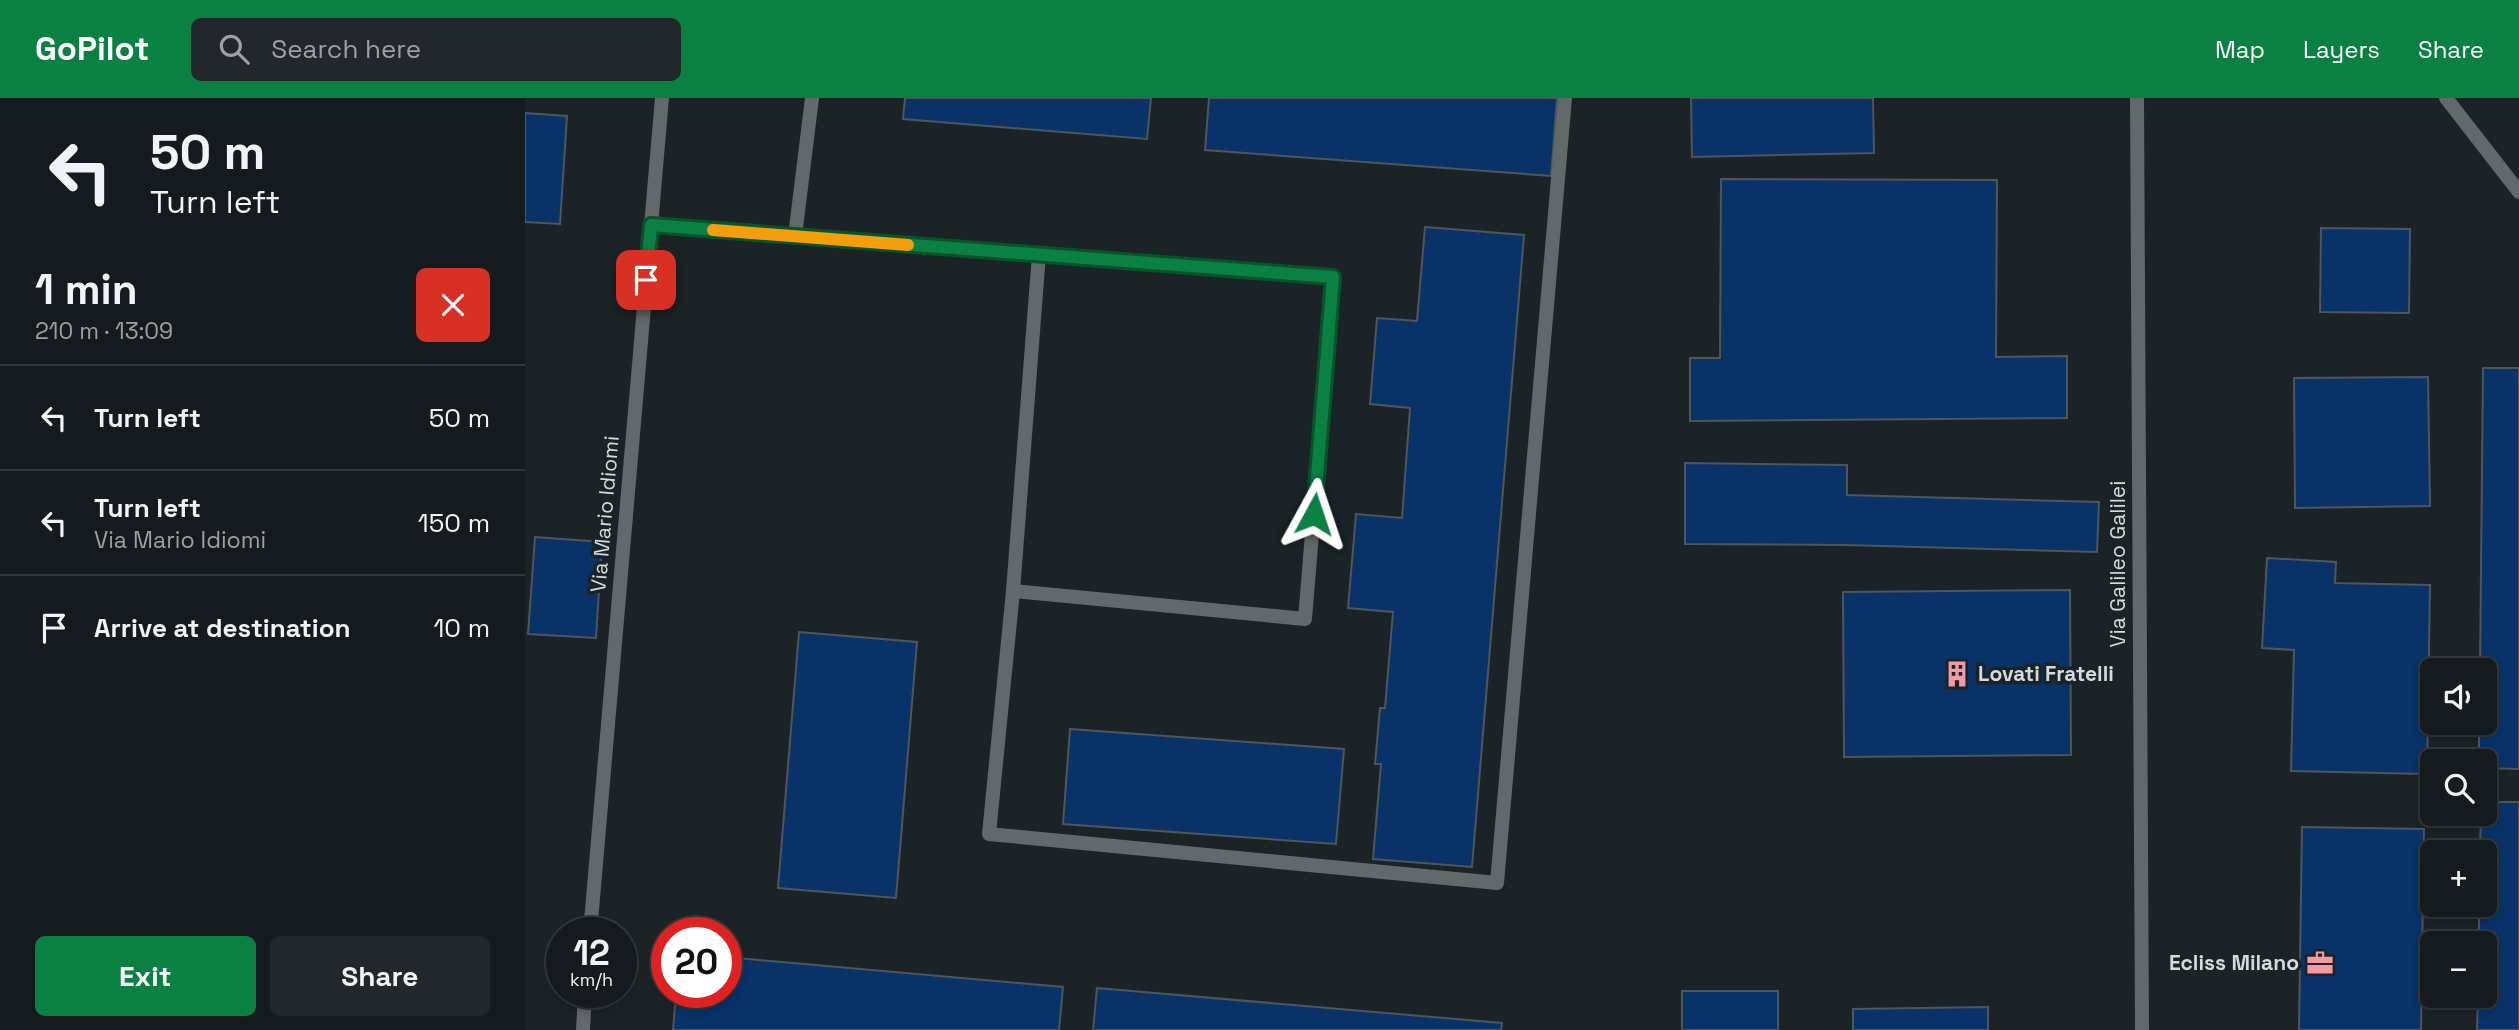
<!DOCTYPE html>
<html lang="en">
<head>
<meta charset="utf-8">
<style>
	body { margin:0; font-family:"Space Grotesk",sans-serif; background:#21272a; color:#f1f3f6; height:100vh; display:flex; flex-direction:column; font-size:26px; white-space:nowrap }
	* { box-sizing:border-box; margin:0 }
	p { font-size:23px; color:#9da1a4 }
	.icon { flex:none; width:38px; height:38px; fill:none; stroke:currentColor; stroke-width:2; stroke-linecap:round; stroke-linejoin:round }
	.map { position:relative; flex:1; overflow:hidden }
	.panel { display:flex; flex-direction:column; background:#141a1d; width:525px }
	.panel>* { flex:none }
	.guide { background:#141a1d; color:#f1f3f6; overflow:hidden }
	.buttons { position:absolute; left:1895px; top:560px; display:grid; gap:14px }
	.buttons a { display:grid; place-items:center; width:77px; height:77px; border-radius:10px; background:#141a1d; box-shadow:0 4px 10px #0003,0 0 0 2px #33383b; font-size:35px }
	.speed { position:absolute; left:21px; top:819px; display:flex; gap:14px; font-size:35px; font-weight:700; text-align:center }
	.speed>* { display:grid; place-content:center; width:91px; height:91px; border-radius:50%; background:#141a1d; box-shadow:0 4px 10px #0003,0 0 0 2px #33383b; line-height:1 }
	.speed small { font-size:18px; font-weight:400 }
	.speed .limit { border:10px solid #d22; background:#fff; color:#111 }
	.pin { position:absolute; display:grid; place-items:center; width:60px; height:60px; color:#fff; margin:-30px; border-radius:14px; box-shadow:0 4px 10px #0006 }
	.me { position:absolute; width:77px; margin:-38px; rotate:5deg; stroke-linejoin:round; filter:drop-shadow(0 0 5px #0008) }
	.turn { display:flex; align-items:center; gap:24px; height:147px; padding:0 35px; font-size:32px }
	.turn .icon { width:91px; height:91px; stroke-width:2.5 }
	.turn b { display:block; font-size:49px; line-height:60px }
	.round { display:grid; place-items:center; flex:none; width:74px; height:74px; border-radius:10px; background:#21272a }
	.summary { display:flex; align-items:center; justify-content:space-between; height:119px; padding:0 35px }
	h1 { font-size:42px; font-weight:700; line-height:52px }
	.action { display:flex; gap:14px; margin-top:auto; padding:14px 35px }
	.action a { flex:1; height:80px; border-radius:10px; background:#0b8043; color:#fff; font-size:28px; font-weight:700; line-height:80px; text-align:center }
	.action a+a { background:#21272a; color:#f1f3f6 }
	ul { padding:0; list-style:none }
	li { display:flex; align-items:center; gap:21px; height:105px; padding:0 35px; border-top:2px solid #33383b }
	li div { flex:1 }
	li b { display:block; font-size:26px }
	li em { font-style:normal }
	header { display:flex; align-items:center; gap:42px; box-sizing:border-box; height:98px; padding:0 35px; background:#0b8043; color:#fff }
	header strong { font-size:33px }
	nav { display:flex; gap:38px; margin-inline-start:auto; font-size:24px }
	.search { width:490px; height:63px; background:#21272a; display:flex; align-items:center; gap:18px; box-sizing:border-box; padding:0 24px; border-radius:10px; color:#9da1a4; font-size:26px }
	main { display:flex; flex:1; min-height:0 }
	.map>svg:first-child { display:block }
</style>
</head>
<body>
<header>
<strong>GoPilot</strong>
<div class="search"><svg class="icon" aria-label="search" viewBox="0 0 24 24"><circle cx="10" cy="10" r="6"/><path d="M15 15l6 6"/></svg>Search here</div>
<nav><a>Map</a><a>Layers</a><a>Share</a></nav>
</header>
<main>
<section class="panel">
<div class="guide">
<div class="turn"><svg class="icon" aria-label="left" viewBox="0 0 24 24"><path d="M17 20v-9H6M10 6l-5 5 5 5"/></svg><div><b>50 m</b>Turn left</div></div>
</div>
<div class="summary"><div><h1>1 min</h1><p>210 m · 13:09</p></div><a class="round" style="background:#d93025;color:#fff"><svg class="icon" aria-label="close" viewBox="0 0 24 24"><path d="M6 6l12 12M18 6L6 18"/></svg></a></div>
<ul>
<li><svg class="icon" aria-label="left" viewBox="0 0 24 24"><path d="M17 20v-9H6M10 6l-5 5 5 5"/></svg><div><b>Turn left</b></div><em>50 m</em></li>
<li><svg class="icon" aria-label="left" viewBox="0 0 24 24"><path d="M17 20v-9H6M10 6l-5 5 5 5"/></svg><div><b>Turn left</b><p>Via Mario Idiomi</p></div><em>150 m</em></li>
<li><svg class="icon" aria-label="arrive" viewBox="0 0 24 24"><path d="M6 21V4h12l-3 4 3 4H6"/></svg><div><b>Arrive at destination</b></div><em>10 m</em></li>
</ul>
<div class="action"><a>Exit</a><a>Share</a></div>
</section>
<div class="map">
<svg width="1994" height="932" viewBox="0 0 1994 932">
	<rect width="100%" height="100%" fill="#1b2327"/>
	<path fill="#083268" stroke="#50555c" stroke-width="2" d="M380,0h246l-4,41 -244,-20z
		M684,0h348l-6,78 -346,-26z
		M1166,0h182l1,55 -182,4z
		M0,15l42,3 -7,108 -35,-2z
		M1196,81l276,1 -1,177 71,-1v62l-377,3v-63h30z
		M900,129l99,8 -52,632 -99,-8 8,-95h-6l5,-56h5l8,-96 -45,-4 8,-94 46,4 8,-110 -40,-4 7,-86 40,3z
		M1796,130l89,1 -1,84 -89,-1z
		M1958,270h36v401l-34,-1v-7h-6v-38h6v-53h-5z
		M1903,279l2,129 -135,2 -1,-130z
		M1160,365l162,2v30l252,7 -2,50 -251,-7 -161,-1z
		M10,439l67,5 -6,96 -68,-4z
		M1742,460l69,4 -1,21 95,2 -3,189 -136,-3 3,-121 -32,-2z
		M1545,492l1,165 -227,2 -1,-165z
		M274,534l118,10 -21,256 -118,-10z
		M545,631l274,20 -8,95 -273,-20z
		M1960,704h34v228h-42l1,-34h7v-53h-6v-38h6v-53h-5l1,-38h4z
		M1777,729l122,2 -3,201h-122z
		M201,859l337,30 -4,43h-386l3,-38h50z
		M572,890l405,35 -1,7h-408z
		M1157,893h96v39h-96z
		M1463,909v23h-135v-21z"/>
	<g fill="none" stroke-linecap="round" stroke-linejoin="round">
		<path stroke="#636868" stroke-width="14" d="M126,127c227,18 455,34 682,52l-28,342 -292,-28 26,-337
			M270,138l17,-138
			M488,493l-24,243 508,49 68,-785"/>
		<path stroke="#636868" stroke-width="14" d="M1612,0l5,932
			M1921,0l73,94"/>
		<path stroke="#636868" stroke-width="14" d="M65,835l72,-835
			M58,932l2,-38"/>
	</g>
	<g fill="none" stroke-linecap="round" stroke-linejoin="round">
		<g stroke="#07532c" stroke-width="18">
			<path id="route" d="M121,182l5,-55 682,52 -19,237"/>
		</g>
		<use href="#route" stroke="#0b8043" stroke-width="12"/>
		<path stroke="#f59e0b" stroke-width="12" d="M188,132l195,15"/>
	</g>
	<defs>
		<g id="building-bare" transform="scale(2.1)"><path d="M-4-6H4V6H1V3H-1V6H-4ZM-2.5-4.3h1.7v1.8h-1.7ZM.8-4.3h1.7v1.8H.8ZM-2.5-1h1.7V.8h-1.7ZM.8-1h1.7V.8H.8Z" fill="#f49aa4" stroke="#1b2327" stroke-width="2.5" paint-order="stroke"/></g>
		<g id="office-bare" transform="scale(2.1)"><path d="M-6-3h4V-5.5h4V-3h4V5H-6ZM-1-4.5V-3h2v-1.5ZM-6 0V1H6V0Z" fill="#f49aa4" stroke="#1b2327" stroke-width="2.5" paint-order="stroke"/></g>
	</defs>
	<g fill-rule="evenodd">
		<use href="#building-bare" x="1432" y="576"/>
		<use href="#office-bare" x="1795" y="865"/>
	</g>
	<g text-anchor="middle" stroke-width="7" stroke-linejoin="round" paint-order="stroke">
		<g font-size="21" fill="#d5dadd" stroke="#1b2327">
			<text transform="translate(80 416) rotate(-85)" y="7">Via Mario Idiomi</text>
			<text transform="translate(1593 466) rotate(-90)" y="7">Via Galileo Galilei</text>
		</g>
		<g font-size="21" font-weight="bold" fill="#d5dadd" stroke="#1b2327" text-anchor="start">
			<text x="1453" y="583">Lovati Fratelli</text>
			<text x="1774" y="872" text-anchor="end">Ecliss Milano</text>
		</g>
	</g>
</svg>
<div class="buttons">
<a><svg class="icon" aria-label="sound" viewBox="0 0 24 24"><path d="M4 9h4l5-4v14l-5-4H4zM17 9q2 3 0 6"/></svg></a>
<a><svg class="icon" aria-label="search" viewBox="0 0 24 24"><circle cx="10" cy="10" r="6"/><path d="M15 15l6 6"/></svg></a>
<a>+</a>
<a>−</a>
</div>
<div class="speed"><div>12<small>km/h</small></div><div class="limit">20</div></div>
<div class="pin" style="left:121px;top:182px;background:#d93025"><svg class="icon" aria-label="arrive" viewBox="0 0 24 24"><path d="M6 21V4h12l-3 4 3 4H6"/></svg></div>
<svg class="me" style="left:789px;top:416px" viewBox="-20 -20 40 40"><path d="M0-17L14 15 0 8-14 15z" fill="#0b8043" stroke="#fff" stroke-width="4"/></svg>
</div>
</main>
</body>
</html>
